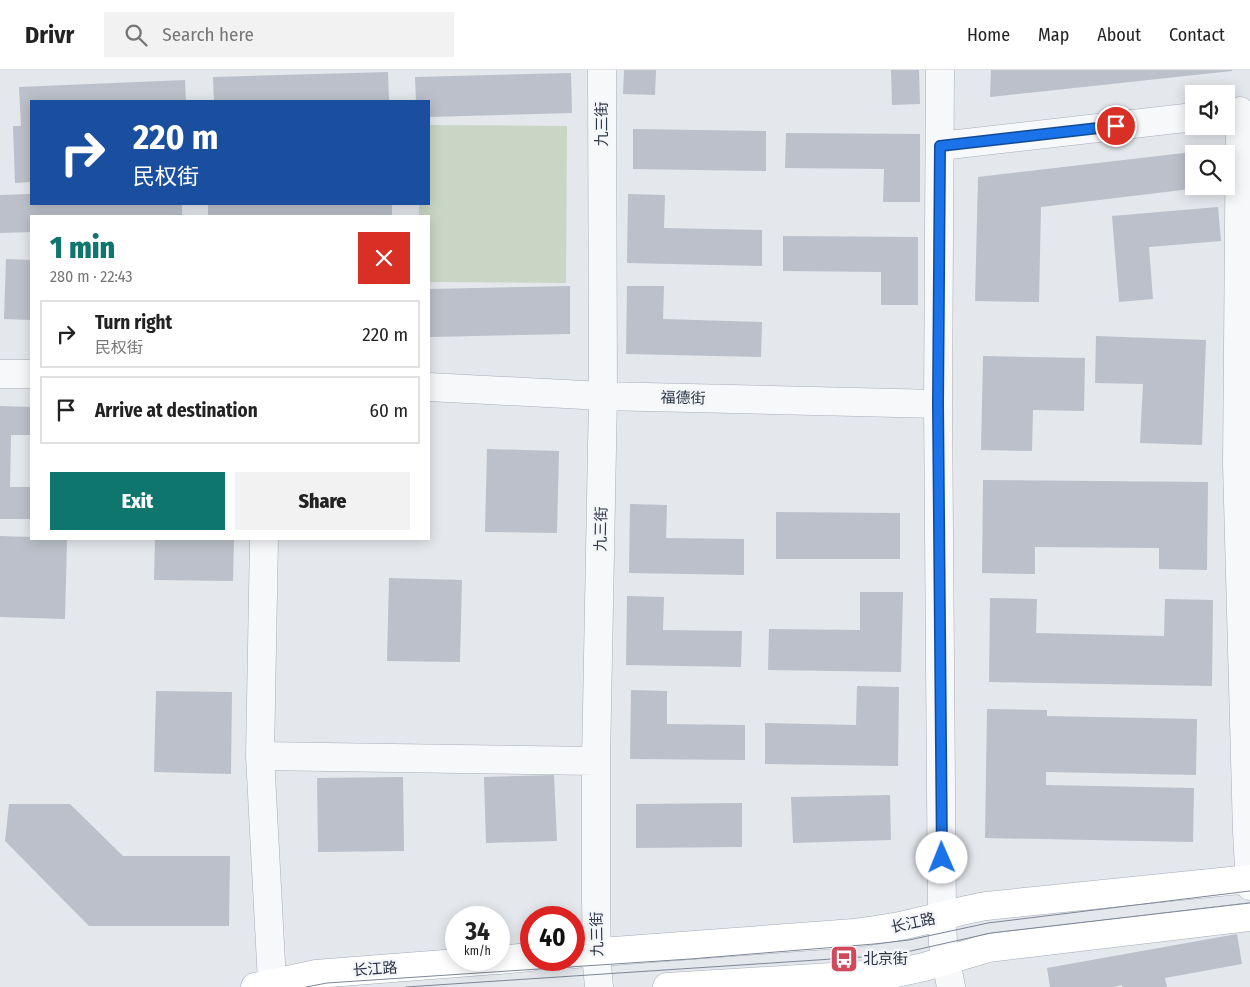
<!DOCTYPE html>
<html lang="en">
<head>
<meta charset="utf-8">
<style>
	body { margin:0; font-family:"Fira Sans Condensed","Noto Sans SC",sans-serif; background:#f2f2f2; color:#222; height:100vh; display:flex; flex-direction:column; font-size:19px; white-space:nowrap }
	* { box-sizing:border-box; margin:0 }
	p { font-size:16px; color:#767676 }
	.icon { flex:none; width:28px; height:28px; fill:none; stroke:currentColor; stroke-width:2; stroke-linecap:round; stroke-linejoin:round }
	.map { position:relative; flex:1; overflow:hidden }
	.drawer { position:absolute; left:30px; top:145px; width:400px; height:325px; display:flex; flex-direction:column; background:#fff; border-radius:0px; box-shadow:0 2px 12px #0003 }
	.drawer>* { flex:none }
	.top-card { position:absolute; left:30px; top:30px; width:400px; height:105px; border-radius:0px; box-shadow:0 2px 12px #0003; background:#1a4fa0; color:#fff; overflow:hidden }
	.tools { position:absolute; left:1185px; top:15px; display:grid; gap:10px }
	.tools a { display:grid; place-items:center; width:50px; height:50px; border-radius:0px; background:#fff; box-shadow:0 2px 12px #0003; font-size:25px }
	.speed { position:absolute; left:445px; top:836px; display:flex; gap:10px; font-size:25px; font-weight:700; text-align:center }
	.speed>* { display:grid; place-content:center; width:65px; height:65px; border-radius:50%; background:#fff; box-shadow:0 2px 12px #0003; line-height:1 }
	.speed small { font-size:12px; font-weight:400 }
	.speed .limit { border:8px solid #d22; background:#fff; color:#111 }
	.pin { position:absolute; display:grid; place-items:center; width:42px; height:42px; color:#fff; margin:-21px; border:2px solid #fff; border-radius:50%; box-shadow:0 1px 5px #0007 }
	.me { position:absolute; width:55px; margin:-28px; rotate:359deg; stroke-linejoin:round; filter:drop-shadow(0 0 4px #0008) }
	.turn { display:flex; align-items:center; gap:18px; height:105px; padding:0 20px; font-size:22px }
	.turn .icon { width:65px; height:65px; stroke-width:2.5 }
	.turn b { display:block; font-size:35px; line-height:42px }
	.round { display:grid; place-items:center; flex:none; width:52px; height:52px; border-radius:0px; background:#f2f2f2 }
	.summary { display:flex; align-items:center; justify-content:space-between; height:85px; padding:0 20px }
	h1 { font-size:30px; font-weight:800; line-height:38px; color:#0f766e }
	.primary-button { display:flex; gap:10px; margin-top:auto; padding:10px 20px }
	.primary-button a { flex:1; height:58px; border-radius:0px; background:#0f766e; color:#fff; font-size:20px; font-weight:800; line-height:58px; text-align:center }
	.primary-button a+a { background:#f2f2f2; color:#222 }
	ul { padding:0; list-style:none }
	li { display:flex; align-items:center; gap:15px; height:68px; margin:0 10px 8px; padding:0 10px; border:2px solid #e0e0e0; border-radius:0px }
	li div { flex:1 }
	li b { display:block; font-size:19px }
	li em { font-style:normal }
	header { display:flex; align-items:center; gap:30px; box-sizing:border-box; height:70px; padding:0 25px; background:#fff; border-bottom:1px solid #e0e0e0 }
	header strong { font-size:24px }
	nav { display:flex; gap:28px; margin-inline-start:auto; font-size:18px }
	.search { width:350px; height:45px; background:#f2f2f2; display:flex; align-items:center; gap:12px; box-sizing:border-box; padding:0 18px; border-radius:0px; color:#767676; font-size:19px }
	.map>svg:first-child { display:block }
</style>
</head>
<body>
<header>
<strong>Drivr</strong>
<div class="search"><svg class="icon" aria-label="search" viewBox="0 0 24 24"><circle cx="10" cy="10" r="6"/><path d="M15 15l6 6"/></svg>Search here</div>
<nav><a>Home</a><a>Map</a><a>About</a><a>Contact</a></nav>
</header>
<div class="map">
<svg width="1250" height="917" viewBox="0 0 1250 917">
	<rect width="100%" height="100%" fill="#e4e7ec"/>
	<path fill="#c9d6c5" d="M429,55l138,1 -1,157 -137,-1v-66h-10v-12h10z"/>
	<path fill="#bbc0ca" d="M624,0h32l-1,25 -32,-1z
		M891,0h28l1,34 -28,1z
		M991,0h241v1l-242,26z
		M388,2l1,29h-175l-1,-24z
		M571,3l1,40 -143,4v-16h-13l-1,-24z
		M185,10l1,21h-155v81l-16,1 -2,-57h8l-2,-39z
		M633,59l133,2v40l-133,-2z
		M786,63l134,1v68h-37l1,-33 -99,-1z
		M1201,81v3h-7v32l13,1 -166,20 -2,95 -64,-1 3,-124z
		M31,124v10h151v12h-151v16l-31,1v-38z
		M628,124l37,1 -1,33 98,2v36l-135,-3z
		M208,134h184v12h-184z
		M1218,137l3,34 -72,6 4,52 -34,3 -7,-86z
		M783,166l135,1v68h-37v-33l-98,-1z
		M6,189l25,1v60l-27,-1z
		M570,216v48l-141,3v-48z
		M627,216h37l-1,33 99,3 -1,35 -135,-3z
		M1096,266l110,4 -4,105 -62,-2 3,-59 -48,-1z
		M983,286l102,2 -1,53 -51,-1 -1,41 -51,-1z
		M0,336l31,1v28h-20l-1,52h21v32h-31z
		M487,379l72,2 -2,82 -72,-1z
		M983,410l225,2 -1,88 -48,-1v-21l-124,-1v27l-53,-1z
		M630,434l37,1 -1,33 78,1v36l-115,-2z
		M776,442l124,1v46h-124z
		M0,466l31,1v2h36l-2,80 -65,-2z
		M155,469h79l-1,42 -79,-1z
		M389,508l73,2 -2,82 -73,-1z
		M860,522h43l-2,80 -133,-2 1,-41 91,1z
		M627,526l37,1 -1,33 79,1 -1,36 -115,-2z
		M990,528l47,1 -1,34 128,3 1,-37 48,1 -1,86 -223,-4z
		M857,616l42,1 -1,79 -133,-2v-41l91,2z
		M631,620l36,1v33l78,1v35l-115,-1z
		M156,621l76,1 -1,82 -77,-2z
		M987,639l60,1v6l150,3 -1,56 -150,-3v13l148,3 -1,54 -208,-4z
		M554,705l3,66 -71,2 -2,-66z
		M403,707l1,74 -86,1 -1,-74z
		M890,725l1,45 -98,3 -2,-46z
		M742,733v44l-106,1v-44z
		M9,734h61l53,52h107l-1,70h-140l-84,-85z
		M1237,864l5,30 -77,14 2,9h-45v-2l-9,2h-63l-3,-19z"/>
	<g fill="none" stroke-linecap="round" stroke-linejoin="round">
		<g stroke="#a9aeb7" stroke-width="29">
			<path id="minor" d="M940,0l-2,334 4,513 1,27 8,43
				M1240,41l-3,353 10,368 3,54
				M940,76l254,-29
				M0,304h31
				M429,317l174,9 335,8
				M264,469l-4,217 12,226
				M260,686l336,5
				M599,917l-2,-22 -1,-68v-136l7,-365 -1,-326"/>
		</g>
		<g stroke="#a3abb8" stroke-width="29">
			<path id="major" d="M574,884l280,-21c15,-2 31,-4 46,-7 29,-6 57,-15 86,-20l264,-27
				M499,890l32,-3
				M255,917l61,-13 180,-14
				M667,917l229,-14 28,-6 64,-19 262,-31"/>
		</g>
		<use href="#minor" stroke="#f7f8fa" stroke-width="28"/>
		<use href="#major" stroke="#fff" stroke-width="28"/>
		<path stroke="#7d8696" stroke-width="1" d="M306,917l21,-4 363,-24 184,-15 35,-4 79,-17 262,-32
			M406,917l487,-32 98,-22 259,-30"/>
	</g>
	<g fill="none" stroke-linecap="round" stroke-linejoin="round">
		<g stroke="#114b97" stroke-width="12">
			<path id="route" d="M942,788l-4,-454 2,-258 176,-20"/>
		</g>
		<use href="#route" stroke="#1a73e8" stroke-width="9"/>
	</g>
	<defs>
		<g id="bus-square" transform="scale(1.4375)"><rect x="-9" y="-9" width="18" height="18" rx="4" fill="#d1495b" stroke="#f4f6f9"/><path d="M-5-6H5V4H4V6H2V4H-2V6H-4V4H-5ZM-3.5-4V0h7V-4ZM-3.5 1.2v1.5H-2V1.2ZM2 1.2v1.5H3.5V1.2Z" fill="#fff"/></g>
	</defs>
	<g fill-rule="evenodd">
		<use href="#bus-square" x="844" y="889"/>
	</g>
	<g text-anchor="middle" stroke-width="5" stroke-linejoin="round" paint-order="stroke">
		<g font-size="15" fill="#2b3445" stroke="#f4f6f9">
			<text transform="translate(602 54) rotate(-90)" y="5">九三街</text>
			<text transform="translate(683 328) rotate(1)" y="5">福德街</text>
			<text transform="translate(601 459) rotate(-89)" y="5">九三街</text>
			<text transform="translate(913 853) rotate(-12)" y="5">长江路</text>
			<text transform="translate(597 864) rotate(-91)" y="5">九三街</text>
			<text transform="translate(375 899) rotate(-4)" y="5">长江路</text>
		</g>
		<g font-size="15" fill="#2b3445" stroke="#f4f6f9" text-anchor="start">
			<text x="863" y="894">北京街</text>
		</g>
	</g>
</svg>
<div class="tools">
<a><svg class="icon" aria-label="sound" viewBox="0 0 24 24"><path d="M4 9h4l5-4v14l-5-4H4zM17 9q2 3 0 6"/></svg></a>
<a><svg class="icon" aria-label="search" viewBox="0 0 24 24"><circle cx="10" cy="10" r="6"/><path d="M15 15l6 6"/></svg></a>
</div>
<div class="speed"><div>34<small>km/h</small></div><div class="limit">40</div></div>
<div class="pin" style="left:1116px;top:56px;background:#d93025"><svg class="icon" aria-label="arrive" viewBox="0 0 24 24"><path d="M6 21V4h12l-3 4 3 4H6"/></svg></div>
<svg class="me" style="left:942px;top:788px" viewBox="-20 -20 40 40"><circle r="19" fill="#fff"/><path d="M0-13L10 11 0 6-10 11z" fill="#1a73e8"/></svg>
<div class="top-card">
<div class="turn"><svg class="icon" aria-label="right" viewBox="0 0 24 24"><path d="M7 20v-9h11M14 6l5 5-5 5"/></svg><div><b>220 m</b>民权街</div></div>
</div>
<section class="drawer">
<div class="summary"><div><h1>1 min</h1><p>280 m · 22:43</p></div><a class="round" style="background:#d93025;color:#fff"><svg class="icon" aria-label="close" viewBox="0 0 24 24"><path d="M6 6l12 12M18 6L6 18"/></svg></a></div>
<ul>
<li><svg class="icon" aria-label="right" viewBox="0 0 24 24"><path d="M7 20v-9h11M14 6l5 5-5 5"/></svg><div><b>Turn right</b><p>民权街</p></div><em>220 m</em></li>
<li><svg class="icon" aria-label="arrive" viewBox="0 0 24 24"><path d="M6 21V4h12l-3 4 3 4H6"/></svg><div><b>Arrive at destination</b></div><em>60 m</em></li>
</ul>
<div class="primary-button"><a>Exit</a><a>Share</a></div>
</section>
</div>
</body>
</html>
